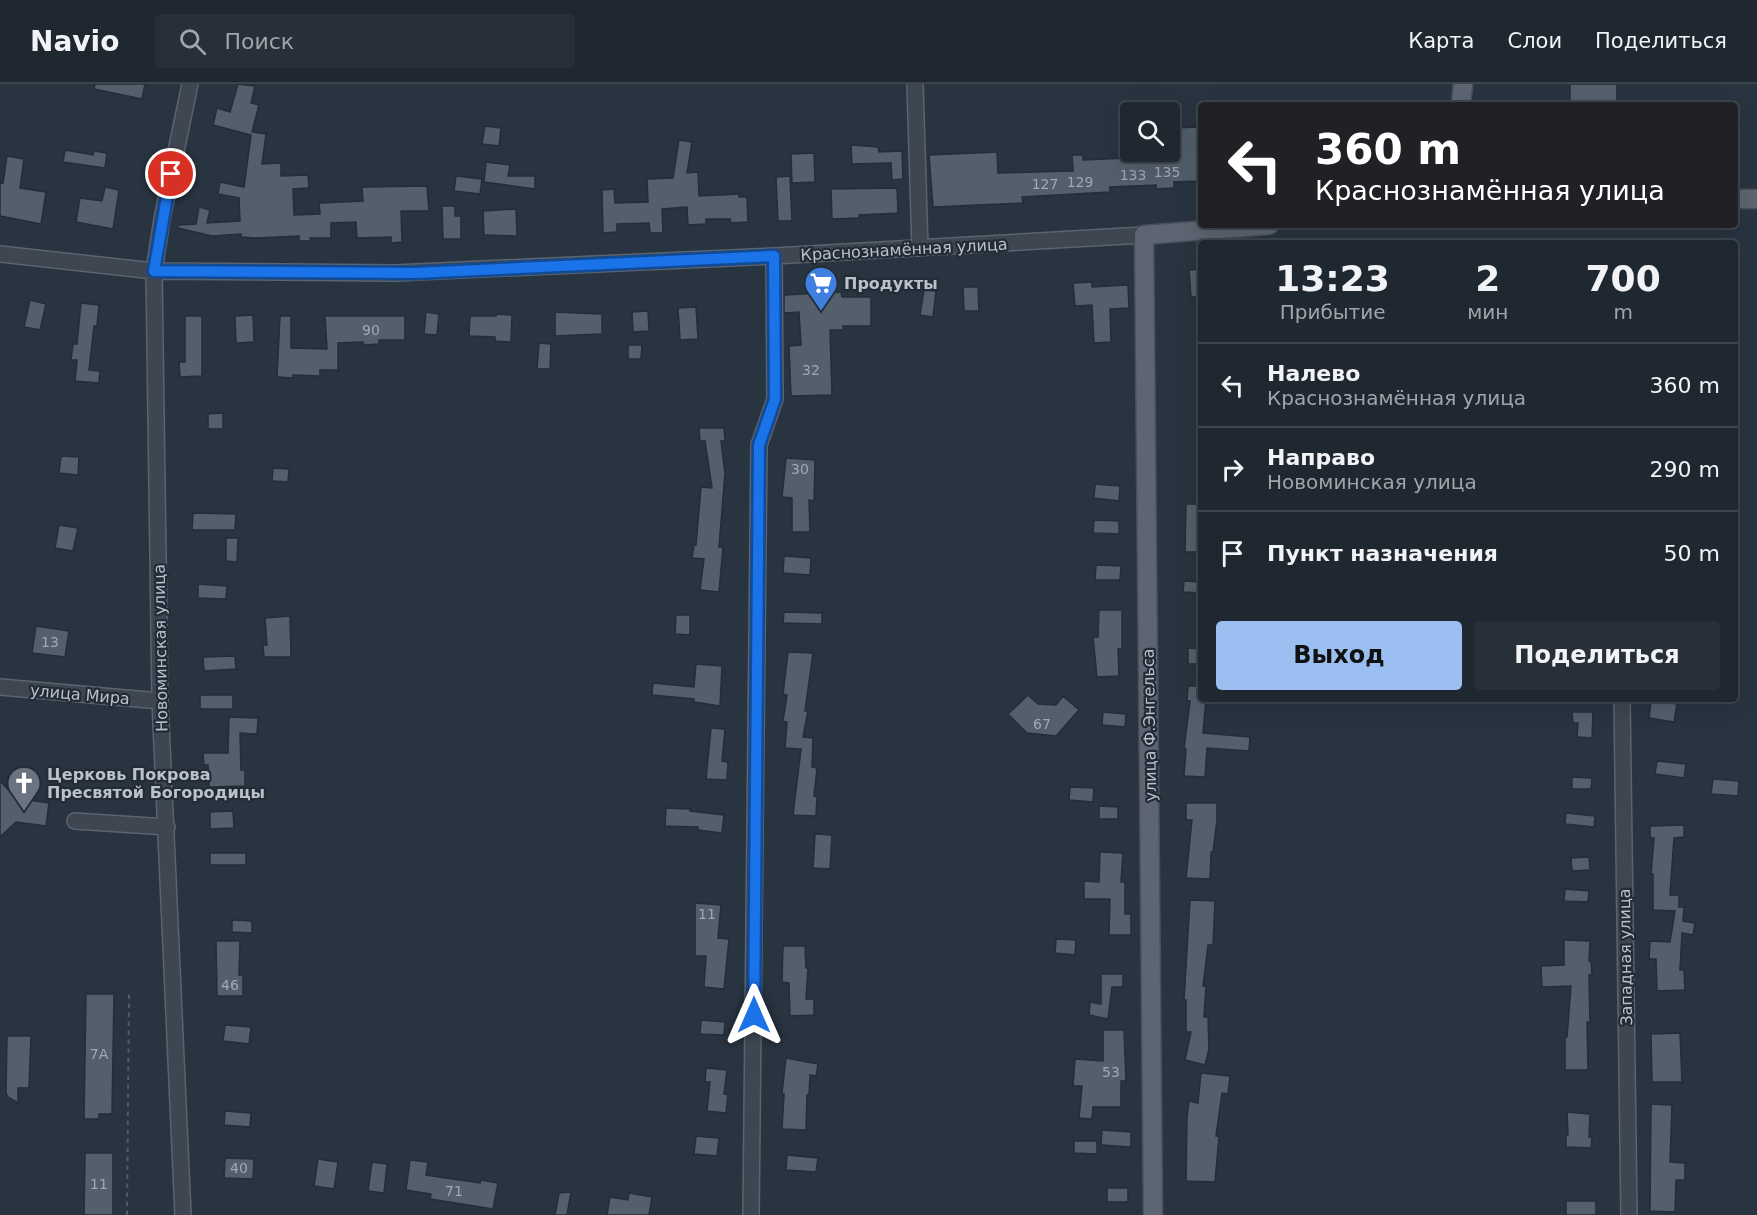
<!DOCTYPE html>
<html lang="ru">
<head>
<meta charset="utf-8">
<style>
	body { margin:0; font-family:"DejaVu Sans",sans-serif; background:#272f39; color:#f1f3f6; height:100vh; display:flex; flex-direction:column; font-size:22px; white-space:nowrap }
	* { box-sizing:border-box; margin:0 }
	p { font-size:20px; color:#a1a5ab }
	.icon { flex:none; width:33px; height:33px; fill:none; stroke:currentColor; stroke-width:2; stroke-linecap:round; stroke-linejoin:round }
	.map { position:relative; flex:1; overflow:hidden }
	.panel { position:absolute; left:1198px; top:156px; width:540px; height:462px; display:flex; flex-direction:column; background:#1f2731; border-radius:6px; box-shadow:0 6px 24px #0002,0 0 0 2px #3c444d }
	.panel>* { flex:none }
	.banner { position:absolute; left:1198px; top:18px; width:540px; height:126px; border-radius:6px; box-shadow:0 6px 24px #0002,0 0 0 2px #3c444d; background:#202124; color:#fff; overflow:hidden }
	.controls { position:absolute; left:1120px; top:18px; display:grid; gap:12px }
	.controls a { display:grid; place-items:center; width:60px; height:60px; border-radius:6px; background:#1f2731; box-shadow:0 6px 24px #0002,0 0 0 2px #3c444d; font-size:30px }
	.pin { position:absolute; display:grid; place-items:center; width:51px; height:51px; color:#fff; margin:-26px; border:3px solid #fff; border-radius:50%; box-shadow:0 2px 6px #0007 }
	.me { position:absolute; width:66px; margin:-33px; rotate:0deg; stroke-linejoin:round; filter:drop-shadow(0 0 4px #0008) }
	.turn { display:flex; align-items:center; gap:21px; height:126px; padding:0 18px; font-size:27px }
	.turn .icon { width:78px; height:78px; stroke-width:2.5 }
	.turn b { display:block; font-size:42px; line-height:51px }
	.eta { display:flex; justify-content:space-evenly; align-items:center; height:102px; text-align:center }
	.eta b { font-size:36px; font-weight:800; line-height:42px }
	.primary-button { display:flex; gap:12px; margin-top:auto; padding:12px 18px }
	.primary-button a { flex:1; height:69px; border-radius:6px; background:#9abff0; color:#111; font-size:24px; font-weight:800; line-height:69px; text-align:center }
	.primary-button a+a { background:#272f39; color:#f1f3f6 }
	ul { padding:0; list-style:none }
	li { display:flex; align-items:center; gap:18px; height:84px; padding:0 18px; border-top:2px solid #3c444d }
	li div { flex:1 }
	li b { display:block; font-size:22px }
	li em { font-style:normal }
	header { display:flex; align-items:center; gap:36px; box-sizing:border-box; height:84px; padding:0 30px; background:#1f2731; border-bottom:2px solid #3c444d }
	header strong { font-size:28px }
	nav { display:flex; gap:33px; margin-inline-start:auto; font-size:21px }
	.search { width:420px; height:54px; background:#272f39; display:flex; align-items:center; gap:15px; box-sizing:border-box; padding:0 21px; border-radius:6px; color:#a1a5ab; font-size:22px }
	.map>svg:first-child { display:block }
</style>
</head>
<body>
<header>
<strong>Navio</strong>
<div class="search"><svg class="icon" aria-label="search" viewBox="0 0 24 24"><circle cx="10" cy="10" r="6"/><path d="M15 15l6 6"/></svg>Поиск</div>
<nav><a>Карта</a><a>Слои</a><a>Поделиться</a></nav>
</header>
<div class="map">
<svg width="1757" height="1131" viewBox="0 0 1757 1131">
	<rect width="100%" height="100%" fill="#293441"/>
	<path fill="#535f6b" stroke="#242d38" stroke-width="1.5" d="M95,0h50l-3,15 -48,-10z
		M238,0l17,2 -4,17 8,2 -7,27 14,2 -4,30 19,-1v13l27,-1 1,13 -16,1 1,26 26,-1 -1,-11 44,-2 -1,-14 65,-1 2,25h-28l1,31 -11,1v-6l-34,1 -1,-16 -25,1v15h-21l1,3h-12v-5l-43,2 -15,-1v-3l-29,2 -34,-8v-3l18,-1 3,-17 11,3 -3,13 33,-2 -1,-23 -21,-4 2,-12 24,5 7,-52 -38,-10 4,-17 13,4z
		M1570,0h47v21l-47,-1z
		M485,42l16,2 -2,18 -17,-2z
		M1198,43l1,25h3v29l-28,1v6l-18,1v-4l-46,2v5l-88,5 1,6 -90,4 -4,-52 68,-3 1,21 75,-2 -1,-16h11v5l45,-2v-6h42v-14h5l-1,-10z
		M679,56l13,2 -5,31 11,-1 1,24 40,-2v3h8l1,25 -17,1 -1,-4h-24v5l-18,1 -1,-18 -25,2 1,24h-13l-1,-10 -32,1v8l-14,1 -1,-43 12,-1 1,14 33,-1 -1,-23 26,-1z
		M851,61l27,2 1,5 23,-1 1,28 -11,1 -1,-17 -39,1z
		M65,66l28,5 1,-4 13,2 -2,15 -42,-6z
		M814,69l1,29 -23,1 -1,-29z
		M7,72l17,3 -4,29 26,4 -5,32 -41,-8v-34l3,1z
		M486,78l24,3 -2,11h27v13l-51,-7z
		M456,92l26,3 -2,15 -26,-3z
		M790,92l2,45h-14l-2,-44z
		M105,103l14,3 -6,39 -37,-7 4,-24 22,3z
		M897,104l1,25 -39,2v3l-27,1 -1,-30z
		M442,122h13v10h6v23h-18z
		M516,125l1,27 -33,-1 -1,-24z
		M1202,185v27l-11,1 -2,-27z
		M1092,198v5l36,-2 1,23 -19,1 1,33 -17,1 -2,-38 -17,1 -2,-23z
		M963,203h15l1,24h-15z
		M924,206l12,1 -3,26 -13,-2z
		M841,208l1,5h29v29h-28v4h-13l2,65 -41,1 -2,-50 12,-1 -2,-33 -15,1v-18z
		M30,216l16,4 -6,26 -16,-3z
		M81,219l18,2 -2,21h-3l-5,44 11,1 -1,12 -24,-2 2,-21h-6l2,-16h4z
		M696,223l2,32 -18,1 -2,-32z
		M648,227l1,20 -16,1 -1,-20z
		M426,228l13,2 -2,21 -13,-1z
		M555,228l47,2v20l-47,2z
		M496,230l16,1 -1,27 -16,-1v-4l-26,-1 1,-20h26z
		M253,231l1,27 -18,1 -1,-27z
		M185,232h17v60l-22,1 -1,-15h6z
		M280,232h11v32l36,1 -2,-33h80v24h-26v4l-15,1 -1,-3 -25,1v27h-18v6l-27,-1v3l-16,-1z
		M539,259l12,1 -1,25h-13z
		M628,261h14l-1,14h-13z
		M223,329v16h-15v-15z
		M699,344h25l1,13h-4l4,32 -6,74h4l-4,45 -19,-2 4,-31 -12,-1 2,-13h2l5,-58 11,1 -7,-47h-5z
		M61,372l18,1 -1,18 -19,-2z
		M786,374l29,2 -1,41 -5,-1 1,32h-18v-34l-10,-1z
		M273,384l16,1 -1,13 -16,-1z
		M1095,400l25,2 -1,15 -25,-3z
		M1186,420h16v48h-17z
		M193,429l43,1 -1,16h-43z
		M1094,436l25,1v13l-26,-1z
		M59,441l19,3 -5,23 -18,-3z
		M226,454h12l-1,24 -11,-1z
		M784,472l27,2 -1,17 -27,-2z
		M1096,481l25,1 -1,14h-25z
		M1184,497l18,1v11l-19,-1z
		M198,500l29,2 -1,13 -28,-1z
		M1099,526h23v39h-4l1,27 -22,1 -4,-40h5z
		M784,528l38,1v11l-39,-1z
		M676,531h14v20l-15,-1z
		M290,532l1,41h-27l-1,-12h4l-2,-27z
		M36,542l33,5 -4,26 -33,-4z
		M1188,564l14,1v15h-14z
		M788,568l25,1 -8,58h3l-5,26 10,1 -1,29 5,1 -3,28 3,1 -1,19 -23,-1 8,-66 -16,-1 2,-26 -4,-1 4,-26 -4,-1z
		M235,572l1,13 -32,2 -1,-14z
		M696,580l26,2 -2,40 -26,-4v-3l-42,-4 1,-12 41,4z
		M1188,602h14v13h4l-3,34 47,4 -1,14 -42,-3 -2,29 -21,-1 2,-27h-2l6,-48h-3z
		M200,611h33v14h-33z
		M1028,611l10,9 18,1 7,-9 16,14 -23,26 -29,-3 -19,-19z
		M1651,616l26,4 -3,18 -25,-4z
		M1103,628l23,2 -1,13 -23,-2z
		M1572,628h21l-1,26 -15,-1 1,-14h-5z
		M229,633l29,1 -1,16 -17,-1 1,37h4v16l-36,1 -1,-22h-4l-1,-12h25z
		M711,644l14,1 -3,32 6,1 -1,18 -21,-1z
		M1657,677l29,3 -2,14 -29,-4z
		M1572,693l20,1 -1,11h-19z
		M1713,695l26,2 -1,15 -27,-2z
		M0,697l16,17 33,5 -3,23 -30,-4 -16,15z
		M1070,703l24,1 -1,14 -24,-2z
		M1186,719h31v17l-4,32h-2l-1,27 -24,-1 6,-58h-6z
		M1099,722l19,1v12h-19z
		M666,724l24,1v2l34,4 -2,18 -24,-3v-3l-33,-1z
		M233,727l1,17 -24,1v-17z
		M1566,729l29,3 -1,11 -29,-3z
		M1684,741v12l-10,1 -4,57h9v12h5l-1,14 12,2 -2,12 -11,-2 -2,37h4l1,20 -28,1 -1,-32h-7l1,-18 20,1 5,-31 -22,-1v-36h-2l3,-36h-4v-12z
		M815,750l17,1 -2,34 -17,-1z
		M1100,768l23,1 -2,29h4v32h6v21h-22l1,-36h-26v-18l15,1z
		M210,769h36v12h-36z
		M1589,773l1,13 -18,1 -1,-13z
		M1565,805l24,2 -1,11 -24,-1z
		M1190,816l25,1 -2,44h-5l-5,41h3l-2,31h4l1,32 -4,16 -20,-5 6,-28h-5v-32h-2z
		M695,819l26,2 -3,33 11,1 -5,50 -20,-2 2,-31h-11z
		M232,836l20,1v12l-20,-1z
		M1056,855l20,1 -1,15 -20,-2z
		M1564,856l26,1 -1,20h2l1,14h-3l1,47h-3l1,48h-23v-33h2l4,-51 -29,1 -1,-21 23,-1z
		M216,857h24l-1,34h4v21h-26z
		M783,862h22l1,22h2l-2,31h8v16l-24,1 -1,-33 -7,-1z
		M1101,890h22v13h-11l-4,32 -19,-4 1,-13 11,2z
		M86,910h28l-2,120h-13v5h-15z
		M701,936l24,2 -1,13 -24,-1z
		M225,941l26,2 -2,17 -26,-3z
		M1103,946h21l2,51h-5v26h-28l-1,12 -13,-1 3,-32h-9l2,-27 28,2z
		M1680,949l2,49h-30l-1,-48z
		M7,952h24l-2,52h-11v15l-10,-6 -2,-4z
		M786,974l32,6 -2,12 -6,-1 -1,20h-2l-1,35 -24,-1 2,-35 -2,-1z
		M706,984l21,2 -3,24 4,1 -2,18 -19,-2 3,-29h-5z
		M1201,989l29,3 -2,18 -6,-1 -6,43h3l-4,46 -29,-1 1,-64 2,-16 9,2z
		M1651,1020l21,1 -2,57 15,1v17h-9l-1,32 -25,-1z
		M225,1027l26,2 -1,14 -26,-2z
		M1567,1028l23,2 -1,23h3l-1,11 -25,-1v-12h2z
		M1102,1046l29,2v15l-30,-2z
		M696,1052l23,2 -2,18 -23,-2z
		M1074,1057h23v13l-23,-1z
		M85,1069h28v62h-29z
		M787,1071l31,3 -2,14 -30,-2z
		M225,1074l29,1 -1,20 -29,-1z
		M318,1075l20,3 -4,27 -20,-3z
		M410,1076l18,2 -2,13 54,8 1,-3 17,3 -5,26 -63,-10 1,-5 -25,-4z
		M372,1078l15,2 -3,29 -16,-2z
		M1107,1104h21v14h-21z
		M571,1108l-4,23h-12l4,-22z
		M629,1109l23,4 -3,18h-42l3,-18 18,3z
		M1566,1117h30v14h-30z"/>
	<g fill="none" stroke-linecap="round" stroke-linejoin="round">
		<g stroke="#5b646e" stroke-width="18">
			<path id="minor" d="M915,0l5,164
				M0,170l154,17 241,2 379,-17 370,-21
				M0,603l160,14
				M1622,615l7,516
				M75,737l92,6
				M183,1131l-23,-514 -6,-430 8,-52 28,-135
				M751,1131l8,-770 16,-46 -1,-143"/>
		</g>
		<g stroke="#474f5a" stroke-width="21">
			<path id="major" d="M1461,21l2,-21
				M1736,115h21
				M1153,1131l-9,-980 125,-10"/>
		</g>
		<path stroke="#4b5f61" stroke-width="2" stroke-dasharray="4.5 4.5" stroke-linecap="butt" d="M127,1131l2,-223"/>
		<use href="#minor" stroke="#3d4651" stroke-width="15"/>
		<use href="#major" stroke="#5c6571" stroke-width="18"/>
	</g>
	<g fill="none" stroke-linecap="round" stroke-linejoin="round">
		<g stroke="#114b97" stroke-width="15">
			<path id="route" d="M171,90l-17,97 261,2 359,-17 1,143 -16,46 -5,570"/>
		</g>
		<use href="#route" stroke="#1a73e8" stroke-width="10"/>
	</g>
	<defs>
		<g id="supermarket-pin" transform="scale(1.725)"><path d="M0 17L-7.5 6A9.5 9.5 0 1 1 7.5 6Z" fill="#3f7fe0" stroke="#222b36"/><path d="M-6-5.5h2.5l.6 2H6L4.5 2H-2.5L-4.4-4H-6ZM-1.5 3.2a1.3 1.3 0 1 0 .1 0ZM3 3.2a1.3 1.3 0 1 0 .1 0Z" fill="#fff"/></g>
		<g id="church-pin" transform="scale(1.725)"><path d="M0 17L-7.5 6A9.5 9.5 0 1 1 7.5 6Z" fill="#6b7280" stroke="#222b36"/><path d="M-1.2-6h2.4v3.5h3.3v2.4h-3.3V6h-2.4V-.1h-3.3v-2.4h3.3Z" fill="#fff"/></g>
	</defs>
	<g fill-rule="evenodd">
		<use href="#supermarket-pin" x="821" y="199"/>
		<use href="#church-pin" x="24" y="699"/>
	</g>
	<g text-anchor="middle" stroke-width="4.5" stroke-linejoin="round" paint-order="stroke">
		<g font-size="14" fill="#a0a8b3">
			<text x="1167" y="93">135</text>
			<text x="1133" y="96">133</text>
			<text x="1080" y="103">129</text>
			<text x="1045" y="105">127</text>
			<text x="371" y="251">90</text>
			<text x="811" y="291">32</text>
			<text x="800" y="390">30</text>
			<text x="50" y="563">13</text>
			<text x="1042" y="645">67</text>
			<text x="707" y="835">11</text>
			<text x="230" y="906">46</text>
			<text x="99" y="975">7А</text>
			<text x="1111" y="993">53</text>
			<text x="239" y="1089">40</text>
			<text x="99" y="1105">11</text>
			<text x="454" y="1112">71</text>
		</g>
		<g font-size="16" fill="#bac1cb" stroke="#222b36">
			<text transform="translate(904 165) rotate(-3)" y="6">Краснознамённая улица</text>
			<text transform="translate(160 564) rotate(-91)" y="6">Новоминская улица</text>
			<text transform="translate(80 610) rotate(5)" y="6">улица Мира</text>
			<text transform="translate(1149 641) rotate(-91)" y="6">улица Ф.Энгельса</text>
			<text transform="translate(1625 873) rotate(-91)" y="6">Западная улица</text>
		</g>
		<g font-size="16" font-weight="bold" fill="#bac1cb" stroke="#222b36" text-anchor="start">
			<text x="844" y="205">Продукты</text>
			<text x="47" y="696">Церковь Покрова<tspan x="47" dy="18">Пресвятой Богородицы</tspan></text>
		</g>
	</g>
</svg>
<div class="controls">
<a><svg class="icon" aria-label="search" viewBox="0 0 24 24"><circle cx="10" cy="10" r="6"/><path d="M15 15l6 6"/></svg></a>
</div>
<div class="pin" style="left:171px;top:90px;background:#d93025"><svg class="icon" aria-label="arrive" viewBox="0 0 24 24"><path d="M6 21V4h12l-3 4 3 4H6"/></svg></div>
<svg class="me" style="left:754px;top:931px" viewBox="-20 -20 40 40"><path d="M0-17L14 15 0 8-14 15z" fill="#1a73e8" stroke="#fff" stroke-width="4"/></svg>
<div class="banner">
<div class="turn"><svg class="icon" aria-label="left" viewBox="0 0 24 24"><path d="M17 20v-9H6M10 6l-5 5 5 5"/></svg><div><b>360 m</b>Краснознамённая улица</div></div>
</div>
<section class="panel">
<div class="eta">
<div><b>13:23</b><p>Прибытие</p></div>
<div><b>2</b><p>мин</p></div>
<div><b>700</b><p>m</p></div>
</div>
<ul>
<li><svg class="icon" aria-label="left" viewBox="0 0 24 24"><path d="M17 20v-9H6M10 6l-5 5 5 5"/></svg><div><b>Налево</b><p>Краснознамённая улица</p></div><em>360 m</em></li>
<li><svg class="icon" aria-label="right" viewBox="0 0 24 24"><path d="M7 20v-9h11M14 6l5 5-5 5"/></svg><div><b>Направо</b><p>Новоминская улица</p></div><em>290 m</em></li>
<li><svg class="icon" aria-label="arrive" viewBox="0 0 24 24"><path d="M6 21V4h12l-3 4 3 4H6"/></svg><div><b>Пункт назначения</b></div><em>50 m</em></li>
</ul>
<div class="primary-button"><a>Выход</a><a>Поделиться</a></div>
</section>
</div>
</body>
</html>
